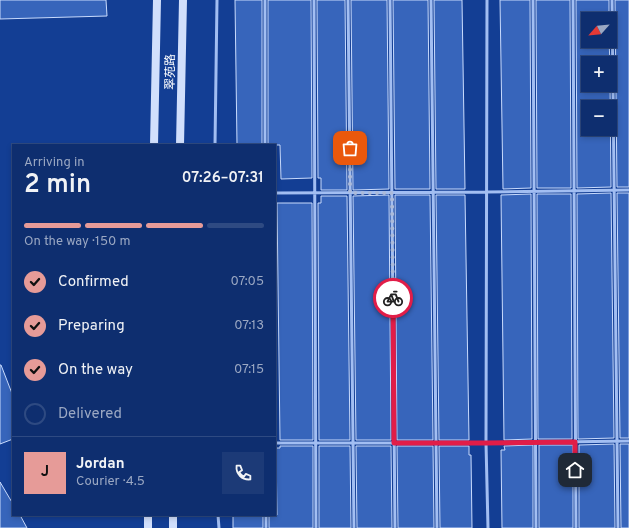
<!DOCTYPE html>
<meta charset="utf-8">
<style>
body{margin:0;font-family:Overpass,"Noto Sans SC",sans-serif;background:#1c3a77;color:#f1f3f6;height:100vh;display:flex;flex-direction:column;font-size:15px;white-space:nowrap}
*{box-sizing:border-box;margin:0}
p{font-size:13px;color:#9ba8c3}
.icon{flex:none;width:22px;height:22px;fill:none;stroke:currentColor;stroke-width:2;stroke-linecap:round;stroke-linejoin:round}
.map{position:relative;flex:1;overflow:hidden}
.side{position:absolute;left:12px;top:144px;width:264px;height:372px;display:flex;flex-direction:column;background:#0e2e6f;border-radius:0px;box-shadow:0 2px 6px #0003,0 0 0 1px #2e4a82}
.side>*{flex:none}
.needle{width:26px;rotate:243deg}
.fabs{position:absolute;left:581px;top:12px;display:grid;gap:8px}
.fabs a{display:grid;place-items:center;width:36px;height:36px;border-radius:0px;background:#0e2e6f;box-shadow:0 2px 6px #0003,0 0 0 1px #2e4a82;font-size:20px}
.pin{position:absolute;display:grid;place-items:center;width:34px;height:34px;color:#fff;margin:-17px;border-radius:8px;box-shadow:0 2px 6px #0006}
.courier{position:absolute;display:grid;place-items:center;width:40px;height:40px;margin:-20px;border:3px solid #e11d48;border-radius:50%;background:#fff;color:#222;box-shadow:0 1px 5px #0007}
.headline em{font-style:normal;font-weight:600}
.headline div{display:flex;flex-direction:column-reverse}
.headline{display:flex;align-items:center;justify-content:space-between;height:68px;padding:0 12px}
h1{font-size:26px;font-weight:600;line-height:30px}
.bar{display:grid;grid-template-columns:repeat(4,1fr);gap:6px 4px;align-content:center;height:48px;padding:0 12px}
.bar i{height:5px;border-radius:3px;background:#2e4a82}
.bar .active{background:#e69b98}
.bar p{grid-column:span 4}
.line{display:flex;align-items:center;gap:10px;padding:0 12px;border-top:1px solid #2e4a82}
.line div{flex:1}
.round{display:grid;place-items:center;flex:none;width:42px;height:42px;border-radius:0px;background:#1c3a77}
ol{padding:0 12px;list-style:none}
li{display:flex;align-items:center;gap:12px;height:44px}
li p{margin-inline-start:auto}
li .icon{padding:4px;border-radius:50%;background:#e69b98;color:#111;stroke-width:4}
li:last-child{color:#9ba8c3}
li i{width:22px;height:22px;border:2px solid #2e4a82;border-radius:50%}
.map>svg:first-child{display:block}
.building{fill:#3765bb;stroke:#c9dbfd;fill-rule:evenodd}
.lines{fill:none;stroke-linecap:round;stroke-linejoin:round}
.lane{stroke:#a2bef2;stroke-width:3}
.secondary{stroke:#d1dffc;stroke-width:8}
.done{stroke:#acbbda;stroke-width:4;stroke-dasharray:0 7.2}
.route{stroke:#e11d48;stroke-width:5}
.labels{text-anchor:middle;stroke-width:3;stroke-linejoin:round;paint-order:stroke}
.street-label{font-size:12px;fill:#fff;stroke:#133e94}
</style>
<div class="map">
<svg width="629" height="528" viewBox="0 0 629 528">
<rect width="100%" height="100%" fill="#133e94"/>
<path class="building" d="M0,0h106l1,16 -107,3z
M235,0h27v145h-25z
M268,0h43l1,178 -31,1 -1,-34h-12z
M317,0h28l2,190h-26v-12h-3z
M351,0h36l2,189 -36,1z
M393,0h35l2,189h-35z
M434,0h28l3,189h-29z
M500,0h30l1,188 -28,1z
M536,0h34l1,188h-34z
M576,0h33v19h-21v22h21l1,22h-22v22h22l1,102 -34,1zM588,107h22v22h-22z
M615,0h14v187h-12z
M611,193l3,245 -36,1 -1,-245z
M617,193h12v245h-9z
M531,194l1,245 -28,1 -3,-245z
M537,194h34l1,245h-34z
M389,195l2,245h-35l-3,-244z
M395,195h35l3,245h-36z
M436,195h29l4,245h-30z
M321,196h26l3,244h-31l-1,-237h3z
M277,203h35l1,237h-33z
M0,365h1l12,31v43l-13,5z
M614,444l1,84h-36v-83z
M620,444h9v84h-8z
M533,445v83h-31l-1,-78h4l-1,-4z
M539,445h34v83h-34z
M280,446h33v82h-44v-13h8l-1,-67h4z
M319,446h31l1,82h-32z
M356,446h35l1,82h-35z
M397,446h36l1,82h-36z
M439,446h30v9h2l1,73h-32z
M0,482l13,22v11h7l7,13h-27z
M233,515h30v13h-30z"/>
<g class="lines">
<path class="lane" d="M265,0v145
M314,0l2,528
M348,0l6,528
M390,0l5,528
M431,0l6,528
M487,0l-1,443 2,85
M533,0l3,528
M573,0l3,528
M612,0l6,528
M215,145l2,-145
M275,193l212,-1 142,-2
M275,443h211l143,-2
M218,515l1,13
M266,515v13"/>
<path class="secondary" d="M154,145l3,-145
M180,145l3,-145
M148,528v-13
M173,528v-13"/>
</g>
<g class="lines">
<path class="done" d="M350,148v45h42l1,105"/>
<path class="route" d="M393,298l1,145h92l89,-1v28"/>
</g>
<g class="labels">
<g class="street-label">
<text transform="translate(170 72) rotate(-89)" y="4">翠苑路</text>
</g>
</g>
</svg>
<div class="fabs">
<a><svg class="needle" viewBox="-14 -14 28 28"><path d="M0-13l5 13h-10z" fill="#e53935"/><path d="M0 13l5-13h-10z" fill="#9ba8c3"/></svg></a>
<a>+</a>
<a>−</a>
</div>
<div class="pin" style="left:350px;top:148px;background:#ea580c"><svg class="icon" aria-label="bag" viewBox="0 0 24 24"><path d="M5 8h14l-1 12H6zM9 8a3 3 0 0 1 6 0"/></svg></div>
<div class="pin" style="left:575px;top:470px;background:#1f2937"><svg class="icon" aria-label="home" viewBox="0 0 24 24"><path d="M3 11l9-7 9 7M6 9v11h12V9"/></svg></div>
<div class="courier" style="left:393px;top:298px"><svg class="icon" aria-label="bike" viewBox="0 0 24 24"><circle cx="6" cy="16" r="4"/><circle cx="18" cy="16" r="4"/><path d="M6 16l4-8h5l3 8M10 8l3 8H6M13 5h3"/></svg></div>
<section class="side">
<div class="headline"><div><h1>2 min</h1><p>Arriving in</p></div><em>07:26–07:31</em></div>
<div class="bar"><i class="active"></i><i class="active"></i><i class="active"></i><i></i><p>On the way · 150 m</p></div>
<ol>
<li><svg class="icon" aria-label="check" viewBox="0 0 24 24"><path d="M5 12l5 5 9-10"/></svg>Confirmed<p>07:05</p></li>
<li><svg class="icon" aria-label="check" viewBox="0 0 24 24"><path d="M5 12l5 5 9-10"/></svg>Preparing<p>07:13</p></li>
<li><svg class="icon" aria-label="check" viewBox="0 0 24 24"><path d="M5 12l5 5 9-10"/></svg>On the way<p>07:15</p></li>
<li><i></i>Delivered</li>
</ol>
<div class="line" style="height:72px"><b class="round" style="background:#e69b98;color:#111">J</b><div><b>Jordan</b><p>Courier · 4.5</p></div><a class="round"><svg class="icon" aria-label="phone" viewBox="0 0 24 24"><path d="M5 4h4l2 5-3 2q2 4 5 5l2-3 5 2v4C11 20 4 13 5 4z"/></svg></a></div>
</section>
</div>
